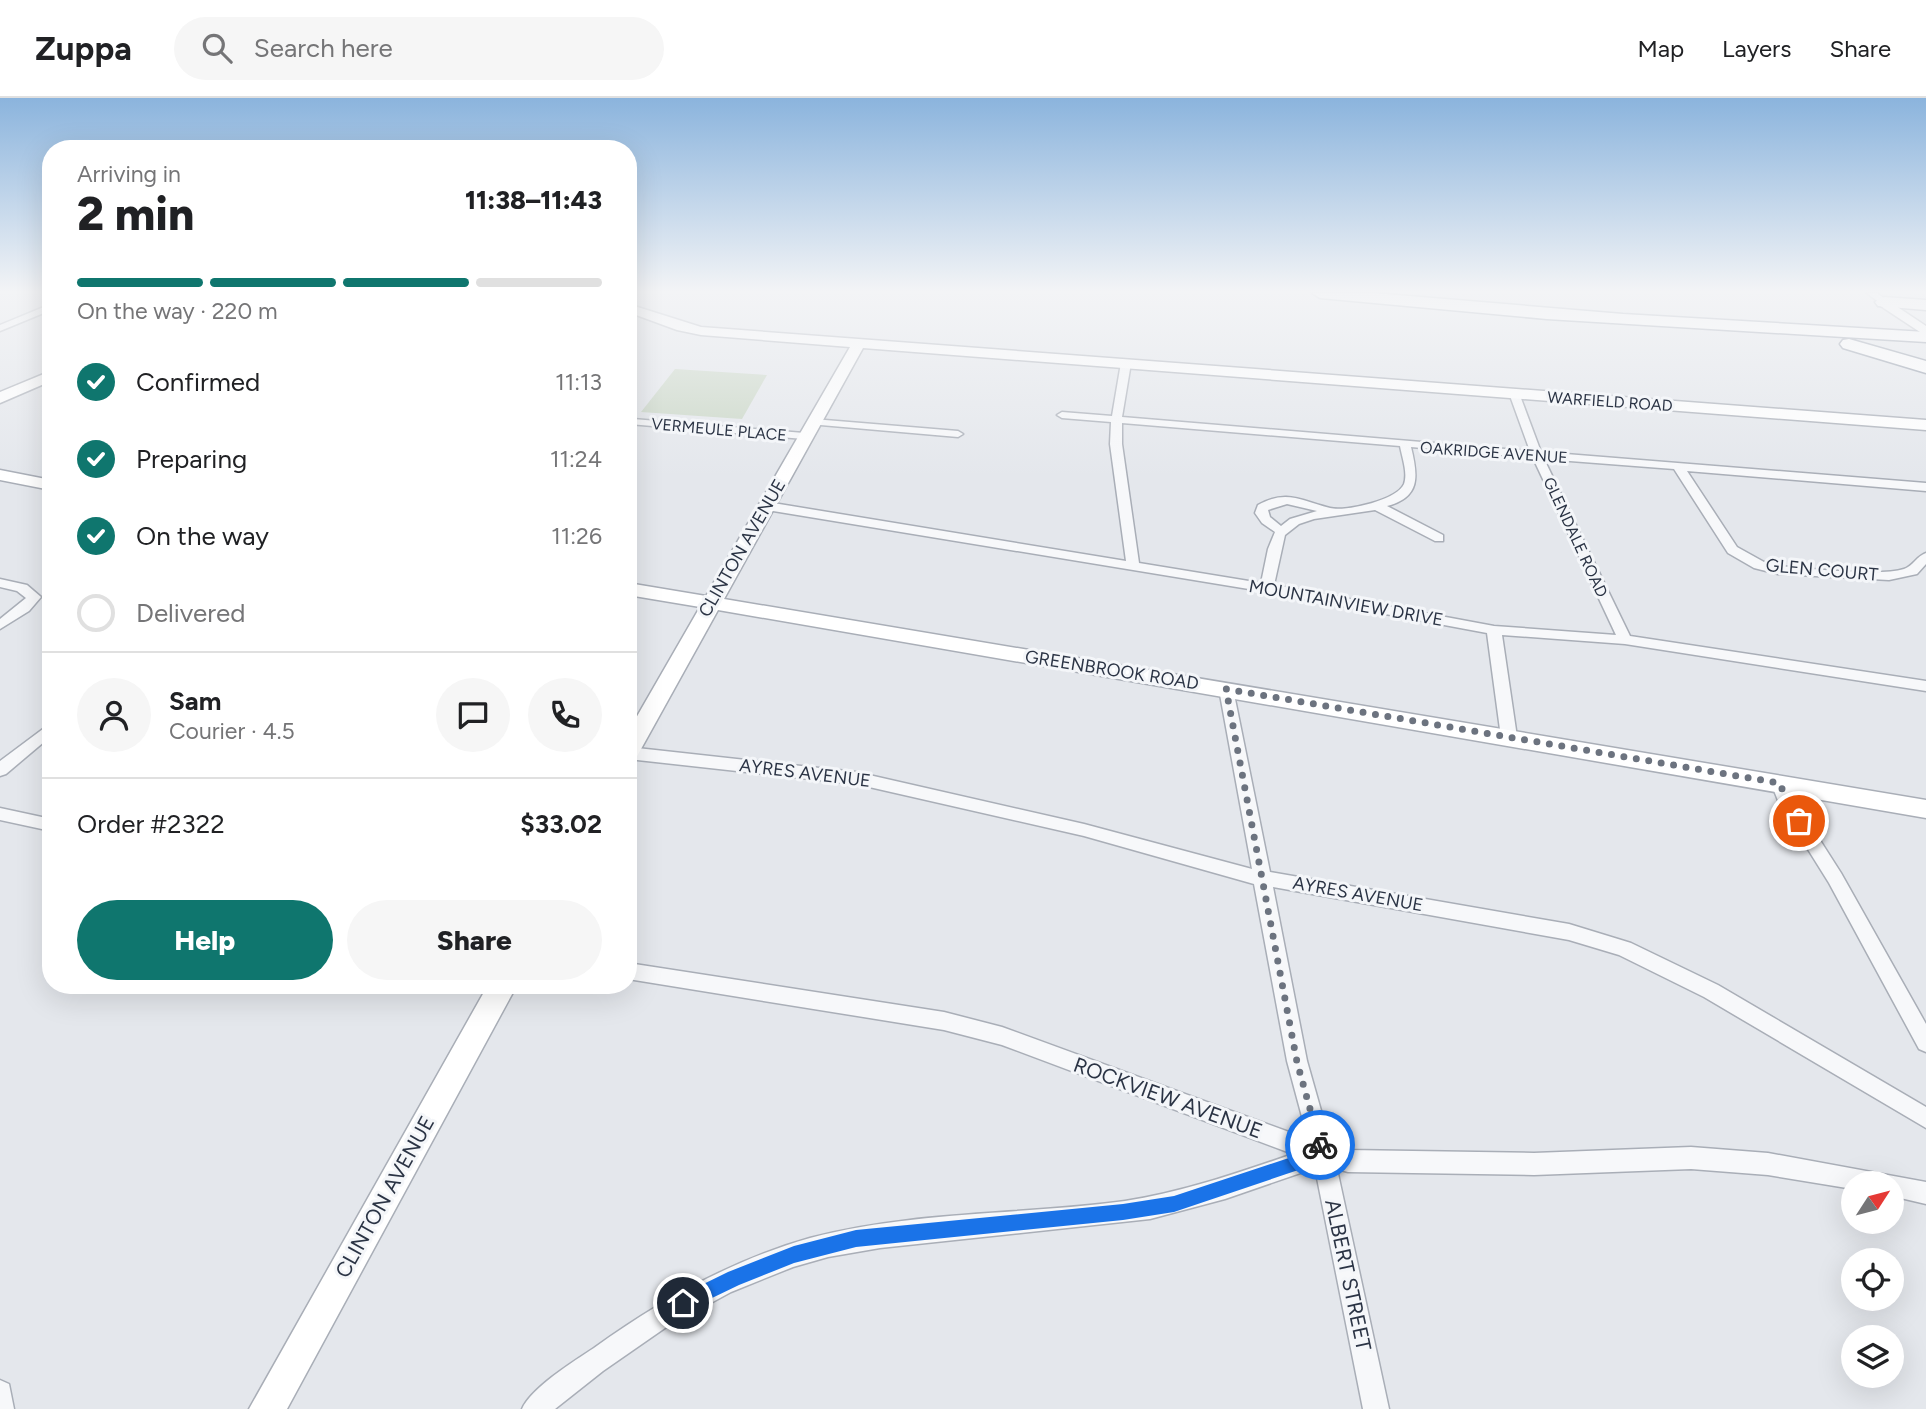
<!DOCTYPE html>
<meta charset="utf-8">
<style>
body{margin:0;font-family:Figtree,sans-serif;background:#f6f6f6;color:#202124;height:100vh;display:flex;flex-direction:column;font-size:26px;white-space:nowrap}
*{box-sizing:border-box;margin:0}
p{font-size:23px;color:#757577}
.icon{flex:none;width:38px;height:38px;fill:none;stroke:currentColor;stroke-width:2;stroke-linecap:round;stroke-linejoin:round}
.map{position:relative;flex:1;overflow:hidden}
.sheet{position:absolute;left:42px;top:42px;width:595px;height:854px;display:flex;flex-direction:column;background:#fff;border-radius:28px;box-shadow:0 7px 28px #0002}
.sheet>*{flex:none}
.needle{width:46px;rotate:54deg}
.tools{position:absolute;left:1841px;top:1073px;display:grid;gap:14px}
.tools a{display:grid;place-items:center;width:63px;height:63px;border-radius:50%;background:#fff;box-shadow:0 7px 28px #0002;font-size:35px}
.pin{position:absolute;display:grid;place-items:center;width:60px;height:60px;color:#fff;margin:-30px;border:4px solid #fff;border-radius:50%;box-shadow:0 2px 7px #0007}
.courier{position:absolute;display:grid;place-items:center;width:70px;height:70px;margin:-35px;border:5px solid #1a73e8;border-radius:50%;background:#fff;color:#222;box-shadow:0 2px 9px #0007}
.head em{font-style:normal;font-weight:800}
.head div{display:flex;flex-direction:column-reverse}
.head{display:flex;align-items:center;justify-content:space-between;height:119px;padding:0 35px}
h1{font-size:46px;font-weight:800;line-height:52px}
.bar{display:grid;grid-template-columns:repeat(4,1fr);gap:10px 7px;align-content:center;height:84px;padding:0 35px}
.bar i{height:9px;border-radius:5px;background:#e0e0e0}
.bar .current{background:#0f766e}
.bar p{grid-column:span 4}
.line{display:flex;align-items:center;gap:18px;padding:0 35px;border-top:2px solid #e0e0e0}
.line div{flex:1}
.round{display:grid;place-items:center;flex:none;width:74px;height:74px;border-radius:37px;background:#f6f6f6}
ol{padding:0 35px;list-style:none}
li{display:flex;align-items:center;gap:21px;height:77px}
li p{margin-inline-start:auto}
li .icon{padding:7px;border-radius:50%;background:#0f766e;color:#fff;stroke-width:4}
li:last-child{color:#757577}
li i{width:38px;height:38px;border:4px solid #e0e0e0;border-radius:50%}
.primary-button{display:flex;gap:14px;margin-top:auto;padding:14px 35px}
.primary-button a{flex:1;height:80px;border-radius:42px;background:#0f766e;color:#fff;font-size:28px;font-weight:800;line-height:80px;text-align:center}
.primary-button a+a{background:#f6f6f6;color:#202124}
header{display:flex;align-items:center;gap:42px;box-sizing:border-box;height:98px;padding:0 35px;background:#fff;border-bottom:2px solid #e0e0e0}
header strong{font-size:33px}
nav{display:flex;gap:38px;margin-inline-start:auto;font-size:24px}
.search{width:490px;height:63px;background:#f6f6f6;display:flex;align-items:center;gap:18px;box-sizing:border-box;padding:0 24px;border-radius:38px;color:#757577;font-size:26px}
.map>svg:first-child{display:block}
.green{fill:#c9d6c5}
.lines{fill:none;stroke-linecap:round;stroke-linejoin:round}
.street-casing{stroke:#a9aeb7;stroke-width:3}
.secondary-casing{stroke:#a9aeb7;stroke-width:3}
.highway-casing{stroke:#8b94a3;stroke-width:3}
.street{fill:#f7f8fa;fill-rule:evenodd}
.secondary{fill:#fff;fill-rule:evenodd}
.highway{fill:#fff;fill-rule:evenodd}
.route{fill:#1a73e8}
.done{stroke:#6c737f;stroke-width:7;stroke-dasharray:0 12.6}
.labels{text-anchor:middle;stroke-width:6;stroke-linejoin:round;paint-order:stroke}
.far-street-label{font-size:16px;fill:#2b3445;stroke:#f4f6f9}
.street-label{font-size:18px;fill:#2b3445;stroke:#f4f6f9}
.near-street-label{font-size:21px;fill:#2b3445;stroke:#f4f6f9}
</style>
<header>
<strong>Zuppa</strong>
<div class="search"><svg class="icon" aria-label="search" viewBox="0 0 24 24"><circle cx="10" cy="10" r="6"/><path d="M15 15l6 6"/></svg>Search here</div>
<nav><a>Map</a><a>Layers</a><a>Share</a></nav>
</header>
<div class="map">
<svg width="1926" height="1311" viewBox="0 0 1926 1311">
<rect width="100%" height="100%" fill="#e4e7ec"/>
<path class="green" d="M675,271l92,6 -25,44 -101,-7z"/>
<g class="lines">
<g class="street-casing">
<path id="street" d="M1867,195h10l12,9 -8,2z
M51,206v6l-51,21v-6z
M1126,262l5,3 -9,54 408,34 -21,-58 5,-3 5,3 22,59 385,31v8l-239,-20 50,76 27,15 14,4c30,2 101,11 126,3 9,-3 13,-13 22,-16v11l-9,10 -28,6 -111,-6 -24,-6 -26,-15 -54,-84 -130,-10 86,177 296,45v10l-301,-47 -123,-9 15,102 -8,5 -8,-5 -14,-104 -220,-41 -500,-82 -6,-4 6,-4 359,59 -16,-117 1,-22 -49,-4 -5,-3 5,-3 50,4 9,-53zM1122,325l278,23c2,11 8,27 4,38 -7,16 -58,28 -74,24 -29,-7 -43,-19 -72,-3l-3,8 7,10 13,9 -7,17 -7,34 -122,-20 -17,-119zM1411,349l122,11 83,177 -122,-9 -220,-41 11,-50 14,-11 15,-5 61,-9 60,31h8v-6l-56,-29c34,-9 31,-30 24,-59zM1287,406l30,7 -27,8 -9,7 -11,-9 -2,-7z
M633,321l171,14 6,3 -6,3 -175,-15 -1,-3z
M813,321l145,12 5,3 -5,3 -149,-13 -1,-2z
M0,481l27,6 14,12 -12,14 -29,18v-10l26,-21 -9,-7 -17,-4z
M1226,586l7,5 37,183 299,52 62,19 87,42 208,122v21l-222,-131 -85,-42 -50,-15 -296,-53 34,174 24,85 17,4 186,3 157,-6 77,6 158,29v22l-34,-8v-13h-39v6l-85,-14 -77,-6 -157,6 -186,-3 -11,-3 52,240h-26l-48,-241 -90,31 -75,20 -270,29 -52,9 -35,10 -62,25 -66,36 -62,43 -48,38h-33c9,-21 52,-48 72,-61 65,-47 138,-88 216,-110 101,-27 212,-23 315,-37 58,-9 113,-28 168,-47l-291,-109 -58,-15 -316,-51v-16l316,49 58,15 306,112 -21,-78 -33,-177 -170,-48 -228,-52 -228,-25v-12l228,25 228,52 168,45 -33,-180z
M51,625v13l-45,38 -6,2v-15z
M1779,679l6,2 10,22 46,72 85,151v28l-7,-3 -90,-166 -50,-80 -8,-20 2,-4z
M0,710l51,11v12l-51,-11z
M0,1282l9,4 5,25h-14z"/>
</g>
<g class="secondary-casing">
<path id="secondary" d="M1884,200l42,28v10l-47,-31v-6z
M628,206l73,23 1225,93v10l-1063,-82 -139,251 1202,201v18l-1208,-208 -82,148 -8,2v-28l72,-125 -72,-12v-12l78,13 144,-249 -149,-12 -24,-5 -49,-18z
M51,273v10l-51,22v-11z
M0,372l51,10v10l-51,-10z
M488,887h29l-230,424h-38z"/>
</g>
<g class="highway-casing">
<path id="highway" d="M1312,195h61l250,21 303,18v10l-379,-23 -227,-21z
M1884,199l42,3v10l-48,-4 -3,-4z
M1849,241l77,22v12l-83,-25 -3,-4 3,-4z"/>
</g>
<use href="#street" class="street"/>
<use href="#secondary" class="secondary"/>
<use href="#highway" class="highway"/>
</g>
<linearGradient id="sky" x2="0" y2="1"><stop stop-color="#8bb4dd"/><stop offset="0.51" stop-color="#f3f4f6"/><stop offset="1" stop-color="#f3f4f6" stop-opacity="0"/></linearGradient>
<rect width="1926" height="379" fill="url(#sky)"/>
<path class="route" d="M1320,1040l5,2c3,7 6,13 3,20l-154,52 -51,8 -267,27 -62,16 -55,22 -56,27 -6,-2 -3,-7 3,-6 51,-25 66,-26 62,-16 267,-26 51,-8 139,-46 1,-10z"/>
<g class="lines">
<path class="done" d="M1320,1047l-23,-83 -71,-373 553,94 20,38"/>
</g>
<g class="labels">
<g class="far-street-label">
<text transform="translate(1610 303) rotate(4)" y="6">WARFIELD ROAD</text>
<text transform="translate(719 331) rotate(5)" y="6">VERMEULE PLACE</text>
<text transform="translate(1494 354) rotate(4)" y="6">OAKRIDGE AVENUE</text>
<text transform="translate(1576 439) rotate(65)" y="6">GLENDALE ROAD</text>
</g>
<g class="street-label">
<text transform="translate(742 450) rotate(-60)" y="6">CLINTON AVENUE</text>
<text transform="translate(1822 472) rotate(5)" y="6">GLEN COURT</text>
<text transform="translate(1346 505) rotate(10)" y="6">MOUNTAINVIEW DRIVE</text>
<text transform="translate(1112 572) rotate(9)" y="6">GREENBROOK ROAD</text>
<text transform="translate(805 675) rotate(7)" y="6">AYRES AVENUE</text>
<text transform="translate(1358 796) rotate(10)" y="6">AYRES AVENUE</text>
</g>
<g class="near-street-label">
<text transform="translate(1168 1000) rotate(20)" y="7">ROCKVIEW AVENUE</text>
<text transform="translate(385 1099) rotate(-61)" y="7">CLINTON AVENUE</text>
<text transform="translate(1348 1177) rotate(78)" y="7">ALBERT STREET</text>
</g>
</g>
</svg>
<div class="tools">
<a><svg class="needle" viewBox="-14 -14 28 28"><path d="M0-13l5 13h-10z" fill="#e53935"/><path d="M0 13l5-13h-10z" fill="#757577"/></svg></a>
<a><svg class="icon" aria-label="locate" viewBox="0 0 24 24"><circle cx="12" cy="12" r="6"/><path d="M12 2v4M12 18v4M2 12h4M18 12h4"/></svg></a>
<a><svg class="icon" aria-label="layers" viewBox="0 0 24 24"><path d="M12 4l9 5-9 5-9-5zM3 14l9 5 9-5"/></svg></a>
</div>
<div class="pin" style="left:1799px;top:723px;background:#ea580c"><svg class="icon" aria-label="bag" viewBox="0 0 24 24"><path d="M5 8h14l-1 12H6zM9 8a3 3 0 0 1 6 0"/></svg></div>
<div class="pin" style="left:683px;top:1205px;background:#1f2937"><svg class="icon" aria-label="home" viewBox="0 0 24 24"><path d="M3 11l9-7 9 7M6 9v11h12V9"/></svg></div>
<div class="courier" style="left:1320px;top:1047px"><svg class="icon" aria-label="bike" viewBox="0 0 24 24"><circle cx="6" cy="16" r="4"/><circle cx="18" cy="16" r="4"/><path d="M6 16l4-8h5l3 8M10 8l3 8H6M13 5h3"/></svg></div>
<section class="sheet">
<div class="head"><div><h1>2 min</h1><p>Arriving in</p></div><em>11:38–11:43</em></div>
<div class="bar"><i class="current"></i><i class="current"></i><i class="current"></i><i></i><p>On the way · 220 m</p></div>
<ol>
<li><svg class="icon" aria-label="check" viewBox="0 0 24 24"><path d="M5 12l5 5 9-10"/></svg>Confirmed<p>11:13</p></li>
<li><svg class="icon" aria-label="check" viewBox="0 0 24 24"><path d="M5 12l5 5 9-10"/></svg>Preparing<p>11:24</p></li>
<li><svg class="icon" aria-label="check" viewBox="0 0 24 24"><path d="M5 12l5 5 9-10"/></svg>On the way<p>11:26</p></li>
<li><i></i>Delivered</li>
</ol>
<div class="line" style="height:126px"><a class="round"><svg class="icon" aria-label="person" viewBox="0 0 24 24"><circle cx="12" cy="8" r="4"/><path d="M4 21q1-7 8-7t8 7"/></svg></a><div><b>Sam</b><p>Courier · 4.5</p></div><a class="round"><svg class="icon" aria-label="chat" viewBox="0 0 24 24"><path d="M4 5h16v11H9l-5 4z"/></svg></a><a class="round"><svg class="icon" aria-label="phone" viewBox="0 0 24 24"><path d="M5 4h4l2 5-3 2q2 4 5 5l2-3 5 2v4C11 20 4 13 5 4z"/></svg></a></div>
<div class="line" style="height:91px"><div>Order #2322</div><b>$33.02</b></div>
<div class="primary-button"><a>Help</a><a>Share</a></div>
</section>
</div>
